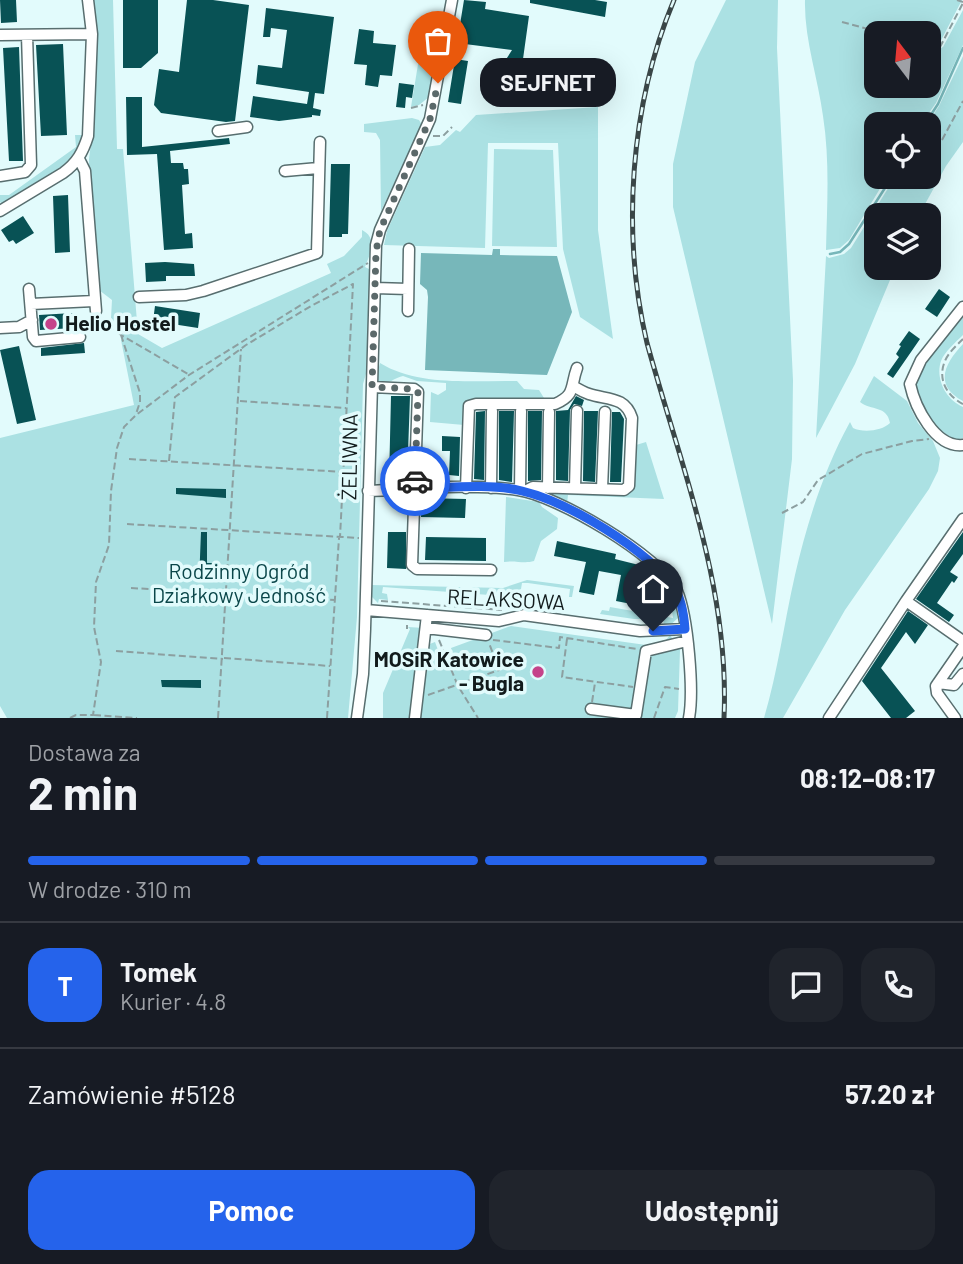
<!DOCTYPE html>
<html lang="pl">
<meta charset="utf-8">
<style>
body{margin:0;font-family:Barlow,sans-serif;background:#20242c;color:#f1f3f6;height:100vh;display:flex;flex-direction:column;font-size:26px;white-space:nowrap}
*{box-sizing:border-box;margin:0}
p{font-size:23px;color:#9ea1a6}
.icon{flex:none;width:38px;height:38px;fill:none;stroke:currentColor;stroke-width:2;stroke-linecap:round;stroke-linejoin:round}
.map{position:relative;height:718px;overflow:hidden}
.side{display:flex;flex-direction:column;background:#171b24;flex:1}
.side>*{flex:none}
.needle{width:46px;rotate:344deg}
.fabs{position:absolute;left:864px;top:21px;display:grid;gap:14px}
.fabs a{display:grid;place-items:center;width:77px;height:77px;border-radius:14px;background:#171b24;box-shadow:0 7px 28px #0002;font-size:35px}
.pin{position:absolute;display:grid;place-items:center;width:60px;height:60px;color:#fff;margin:-72px -30px;border-radius:50% 50% 50% 0;rotate:-45deg;box-shadow:0 0 7px #0007}
.pin .icon{rotate:45deg}
.courier{position:absolute;display:grid;place-items:center;width:70px;height:70px;margin:-35px;border:5px solid #2563eb;border-radius:50%;background:#fff;color:#222;box-shadow:0 2px 9px #0007}
.bubble{position:absolute;height:49px;border-radius:21px;background:#171b24;box-shadow:0 7px 28px #0002;font-size:23px;font-weight:700;line-height:49px;text-align:center}
.summary em{font-style:normal;font-weight:700}
.summary div{display:flex;flex-direction:column-reverse}
.summary{display:flex;align-items:center;justify-content:space-between;height:119px;padding:0 28px}
h1{font-size:46px;font-weight:700;line-height:52px}
.bar{display:grid;grid-template-columns:repeat(4,1fr);gap:10px 7px;align-content:center;height:84px;padding:0 28px}
.bar i{height:9px;border-radius:5px;background:#363941}
.bar .active{background:#2563eb}
.bar p{grid-column:span 4}
.line{display:flex;align-items:center;gap:18px;padding:0 28px;border-top:2px solid #363941}
.line div{flex:1}
.round{display:grid;place-items:center;flex:none;width:74px;height:74px;border-radius:21px;background:#20242c}
.cta{display:flex;gap:14px;margin-top:auto;padding:14px 28px}
.cta a{flex:1;height:80px;border-radius:21px;background:#2563eb;color:#fff;font-size:28px;font-weight:700;line-height:80px;text-align:center}
.cta a+a{background:#20242c;color:#f1f3f6}
.map>svg:first-child{display:block}
.green{fill:#abe1e3;fill-rule:evenodd}
.water{fill:#77b7ba}
.lines{fill:none;stroke-linecap:round;stroke-linejoin:round}
.stream{stroke:#77b7ba;stroke-width:2.5}
.building{fill:#085255}
.minor-casing{stroke:#586e6f;stroke-width:13}
.path{stroke:#8c9fa0;stroke-width:2;stroke-dasharray:7 3.5;stroke-linecap:butt}
.minor{stroke:#fff;stroke-width:10}
.rail-casing{stroke:#3a4647;stroke-width:5}
.rail{stroke:#e2fbfc;stroke-width:2.5;stroke-dasharray:8;stroke-linecap:butt}
.done{stroke:#5b696a;stroke-width:7;stroke-dasharray:0 12.6}
.route{stroke:#2563eb;stroke-width:9}
.poi-dot{fill:#c5438a;stroke:#e2fbfc;stroke-width:2.5}
.labels{text-anchor:middle;stroke-width:7;stroke-linejoin:round;paint-order:stroke}
.poi-label{font-size:21px;font-weight:bold;fill:#121b1c;stroke:#e2fbfc;text-anchor:start}
.street-label{font-size:21px;fill:#121b1c;stroke:#e2fbfc}
.park-label{font-size:21px;fill:#0a4649;stroke:#e2fbfc}
</style>
<div class="map">
<svg width="963" height="718" viewBox="0 0 963 718">
<rect width="100%" height="100%" fill="#e2fbfc"/>
<path class="green" d="M93,0h20l4,149h6l15,185 24,14 169,-75 -4,-9 17,-8 18,-19v-7c16,8 8,24 3,37l6,3 -3,97 -5,17 -6,233 -9,101h-341l-7,-12v-268l134,-33 -13,-65 2,-2 -1,-5 -11,-15 1,-18 -13,-10 -10,-94v-37l6,-47 1,-76z
M726,0h52l-1,48 16,332 -1,79 -20,165 -99,-417v-43l22,-102z
M805,0h157l-26,50 7,-3 20,-37v35l-27,58 -15,21h-44v53h10l-38,63 -9,8 -14,2c1,-44 4,-89 -3,-134 -5,-38 -19,-77 -18,-116zM877,33h52v53h-52z
M423,34l15,4 -9,59 -10,8 -8,2z
M963,56v86l-17,24 -27,49h-42v53h18l-40,96 -39,74 10,-182 3,2 15,-4 7,-6 44,-71h34v-53h-2l12,-18z
M598,107v123l15,109 -33,-22 -17,-68 -5,-106h-70l-3,105 -101,-3 3,-14 38,-84 15,-2 16,-15 4,2 16,-17z
M412,118l7,2 3,5 -41,86 -1,-71 -4,-7 -12,-1v-8z
M75,135h11l-16,28 -68,41 -2,-2v-7h9l67,-48z
M494,149l59,1 4,97 -65,-1z
M963,317v18c-7,7 -18,16 -22,26 -6,18 5,39 22,46v31l-7,2c-12,-6 -20,-13 -28,-25 -6,-8 -13,-20 -12,-30 1,-18 35,-53 47,-68z
M963,344v57c-30,-16 -18,-38 0,-57z
M380,363c39,24 92,17 137,18l7,8 15,1 5,8 -2,4 -67,1 -11,22 -34,-3 1,-30 7,3 8,-5v-7l-29,-2 -14,-5c-11,2 -15,12 -27,3z
M874,376l33,25 11,22 15,18 7,17 -2,13 -9,18 -84,121 -62,108h-19c14,-47 20,-95 31,-143 12,-52 29,-106 55,-153l3,6c10,5 29,3 37,-5 -3,-18 -19,-12 -30,-21z
M646,442l18,57 -96,-4 -1,9 -35,-15 96,3 8,-47z
M506,497l33,5 3,5 16,11 -1,11 -16,12 -7,20c-10,3 -19,-1 -30,1z
M527,580l47,6 -2,11h-3l1,-8 -42,-6h-6l-1,6 -5,2v2l-13,3 -120,-9 -1,6 5,1 1,6 -9,-1 -1,4 -7,-7v-11l132,3z
M665,594h4l4,5 5,19 -10,9 -4,-2 -1,-6h-29l-34,-5 2,-4 7,1 1,-4 63,11 -2,-14z
M511,626l135,19 19,-4 5,-6 10,15 -2,61 -3,7h-292v-25l27,-64 -2,-2 16,1 3,17 8,-3 6,16 11,-5 -1,-5z"/>
<path class="water" d="M493,249h7v6l57,1 15,56 -25,63 -122,-5 3,-73 -1,-7 -7,-6 1,-31 71,2z"/>
<g class="lines">
<path class="stream" d="M925,124l13,-20 25,-56
M830,254l10,-2 9,-8 43,-67"/>
</g>
<path class="building" d="M0,0h16l1,22 -16,1z
M123,0h35v53l-17,15h-18z
M187,0h26l36,5 -14,116 -9,1 -65,-9 -7,-8 5,-36 20,3z
M464,0l22,2 -1,7 44,7 -6,43 7,1 -2,19 -32,-4 16,-25 -55,-7z
M530,0h65l12,2 -2,15 -75,-14z
M266,8l68,9 -10,77 -9,-1 -2,15 8,2 -1,6 -8,-1v2l-33,4 -29,-4 3,-21 54,8 2,-12 -53,-8 2,-19 24,3 5,-38 -16,-2 -1,9h-7z
M359,29l15,2 -1,12 23,2 -4,31 -12,-1 -2,12 -13,-2 2,-20 -13,-1z
M63,44l4,91 -26,1 -5,-91z
M19,47l4,114h-14l-6,-113z
M455,59l13,2 -7,43 -13,-2z
M494,79l15,9 -8,13 -14,-9z
M399,83l15,2 -2,13 -6,-1 -1,11 -9,-1z
M126,97h16v50l87,-9 1,6 -60,7 1,12h12l1,6h4l1,15 -7,1 3,49 7,-1 1,15 -29,2 -7,-96 -30,1z
M331,164h19l-2,70h-6v3h-13z
M68,195l2,57 -15,1 -2,-57z
M23,216l11,17 -18,11 -3,-4 -4,2 -8,-12z
M165,262l29,2 1,12h-29v5l-20,1 -1,-19z
M939,289l11,8 -13,20 -12,-8z
M155,306l45,7 -2,15 -45,-7z
M73,313v3h6l1,9 -6,1v2l-34,2 -1,-15z
M909,331l11,8 -27,39 -6,-4 12,-17 -3,-3 5,-8 -2,-1z
M84,343l1,10 -44,3v-8z
M19,346l17,74 -19,4 -17,-74z
M391,396h19l-3,85h-18z
M576,396l8,4 -2,6 -8,-2 -4,6 -2,71 -12,-1v-69l12,-1z
M485,411l-1,69 -10,-1 2,-67z
M499,411h15l-2,71 -13,-2z
M528,411h14l-1,69 -13,1z
M584,411h14l-3,71 -12,-1z
M612,412h8l4,7 -3,63h-11z
M442,436l18,1 -1,39 -10,-1 1,-24h-8z
M176,488l50,1v9l-50,-4z
M422,498l44,1 -1,19 -44,-1z
M201,532h6v31h5v19h-13z
M388,532h18v37l-19,-1z
M963,532v22l-13,18 8,5 -4,6 -2,-2 -15,22 17,12 -5,7 -33,-23z
M426,537l60,1v23l-61,-1z
M557,541l59,13 -1,5 28,7 -5,24 27,6 -3,14 -46,-9 5,-26 -22,-4 -5,24 -15,-3 7,-30 -32,-6z
M908,611l20,14 -13,19 -9,-12 -25,36 34,43 -9,7h-15l-29,-37z
M161,680h40v8l-39,-1z"/>
<g class="lines">
<g class="minor-casing">
<path id="minor" d="M0,35l92,-1
M218,131l29,-4
M79,159l6,12 11,140
M285,171l33,-3
M0,176l25,-4 6,-7 -4,-130
M0,211l63,-38c14,-10 20,-21 25,-37l4,-102 -4,-34
M375,288l33,1
M29,289l4,48 3,4 44,-4
M139,297l47,-2 17,-4 114,-38 3,-111
M31,304l63,-3
M963,307l-42,53 -11,24c5,23 25,64 53,61
M408,311l1,-62
M0,328l19,-1 13,-7
M372,387l42,2 4,3 -6,173 5,4 74,1
M466,488l3,-82 7,-2h79c21,-9 15,-17 22,-36
M491,488l1,-77
M548,488l1,-76
M575,488l2,-77
M602,489l3,-77
M520,490l1,-79
M368,491c49,-2 101,-8 150,-1 38,5 142,66 159,101 11,26 17,100 12,127
M525,491l8,-4 91,3 5,-4 3,-68c-7,-22 -25,-18 -43,-24 -6,-2 -11,-5 -16,-8
M906,601l57,40
M366,610l133,11 25,-6 116,16 45,-2
M426,628l60,7
M938,683l16,2 9,-11
M591,709l45,6 10,-64 41,-10
M357,718l6,-44 2,-45 11,-384 4,-15 50,-111 22,-119
M415,718l12,-103
M829,718l77,-117 57,-82
M955,718l-18,-25 -1,-7 27,-39"/>
</g>
<path class="path" d="M957,0l6,2
M842,22l41,11
M929,46l11,1 23,-44
M411,108l12,-3
M433,136h10l9,-9
M942,140l21,-39
M103,318l18,17 67,39
M121,335l19,58v9l-4,12
M963,339c-6,6 -15,14 -18,22 -8,18 2,35 18,43
M240,401l106,7
M129,459l215,13
M169,461l6,-64 71,-52 65,-39 42,-22 -13,253
M782,513l21,-11 15,-22 44,-26 50,-13 17,-2
M127,524l232,14
M131,588l204,12
M381,601l121,9
M407,629v-4
M567,639l-5,38 71,10
M439,640l19,46 20,32
M493,640l66,8 1,-11 77,12
M116,651l107,8
M224,658l106,8
M428,695l71,-25 -10,-27
M592,702l3,-19
M94,715l43,3
M70,718l6,-3h17l8,-53 -7,-35 2,-45 13,-37 2,-54 6,-43 7,-21 12,-12 53,-40 179,-112
M218,718l23,-369
M327,718l12,-180
M654,718l11,-31 14,2"/>
<use href="#minor" class="minor"/>
<g class="rail-casing">
<path id="rail" d="M674,0c-44,105 -53,233 -27,343 34,124 83,245 77,375"/>
</g>
<use href="#rail" class="rail"/>
</g>
<g class="lines">
<path class="done" d="M415,481l3,-89 -4,-3 -42,-2 4,-135 4,-22 50,-111 8,-36"/>
<path class="route" d="M415,481l-1,8c33,-1 76,-6 108,2 46,11 125,58 152,97 8,11 10,28 11,41l-32,2"/>
</g>
<g class="poi-dot">
<circle cx="51" cy="324" r="7"/>
<circle cx="538" cy="672" r="7"/>
</g>
<g class="labels">
<g class="poi-label">
<text x="65" y="331">Helio Hostel</text>
<text x="524" y="667" text-anchor="end">MOSiR Katowice<tspan x="524" dy="24">- Bugla</tspan></text>
</g>
<g class="street-label">
<text transform="translate(350 457) rotate(-89)" y="7">ŻELIWNA</text>
<text transform="translate(506 600) rotate(3)" y="7">RELAKSOWA</text>
</g>
<g class="park-label">
<text x="239" y="579">Rodzinny Ogród<tspan x="239" dy="24">Działkowy Jedność</tspan></text>
</g>
</g>
</svg>
<div class="fabs">
<a><svg class="needle" viewBox="-14 -14 28 28"><path d="M0-13l5 13h-10z" fill="#e53935"/><path d="M0 13l5-13h-10z" fill="#9ea1a6"/></svg></a>
<a><svg class="icon" aria-label="locate" viewBox="0 0 24 24"><circle cx="12" cy="12" r="6"/><path d="M12 2v4M12 18v4M2 12h4M18 12h4"/></svg></a>
<a><svg class="icon" aria-label="layers" viewBox="0 0 24 24"><path d="M12 4l9 5-9 5-9-5zM3 14l9 5 9-5"/></svg></a>
</div>
<div class="pin" style="left:438px;top:83px;background:#ea580c"><svg class="icon" aria-label="bag" viewBox="0 0 24 24"><path d="M5 8h14l-1 12H6zM9 8a3 3 0 0 1 6 0"/></svg></div>
<div class="pin" style="left:653px;top:631px;background:#1f2937"><svg class="icon" aria-label="home" viewBox="0 0 24 24"><path d="M3 11l9-7 9 7M6 9v11h12V9"/></svg></div>
<div class="courier" style="left:415px;top:481px"><svg class="icon" aria-label="car" viewBox="0 0 24 24"><path d="M5 17H2v-5l4-1 3-4h7l3 4 3 1v5h-3M9 17h6M6 11h13"/><circle cx="7" cy="17" r="2"/><circle cx="17" cy="17" r="2"/></svg></div>
<div class="bubble" style="left:480px;top:58px;width:136px">SEJFNET</div>
</div>
<section class="side">
<div class="summary"><div><h1>2 min</h1><p>Dostawa za</p></div><em>08:12–08:17</em></div>
<div class="bar"><i class="active"></i><i class="active"></i><i class="active"></i><i></i><p>W drodze · 310 m</p></div>
<div class="line" style="height:126px"><b class="round" style="background:#2563eb;color:#fff">T</b><div><b>Tomek</b><p>Kurier · 4.8</p></div><a class="round"><svg class="icon" aria-label="chat" viewBox="0 0 24 24"><path d="M4 5h16v11H9l-5 4z"/></svg></a><a class="round"><svg class="icon" aria-label="phone" viewBox="0 0 24 24"><path d="M5 4h4l2 5-3 2q2 4 5 5l2-3 5 2v4C11 20 4 13 5 4z"/></svg></a></div>
<div class="line" style="height:91px"><div>Zamówienie #5128</div><b>57.20 zł</b></div>
<div class="cta"><a>Pomoc</a><a>Udostępnij</a></div>
</section>
